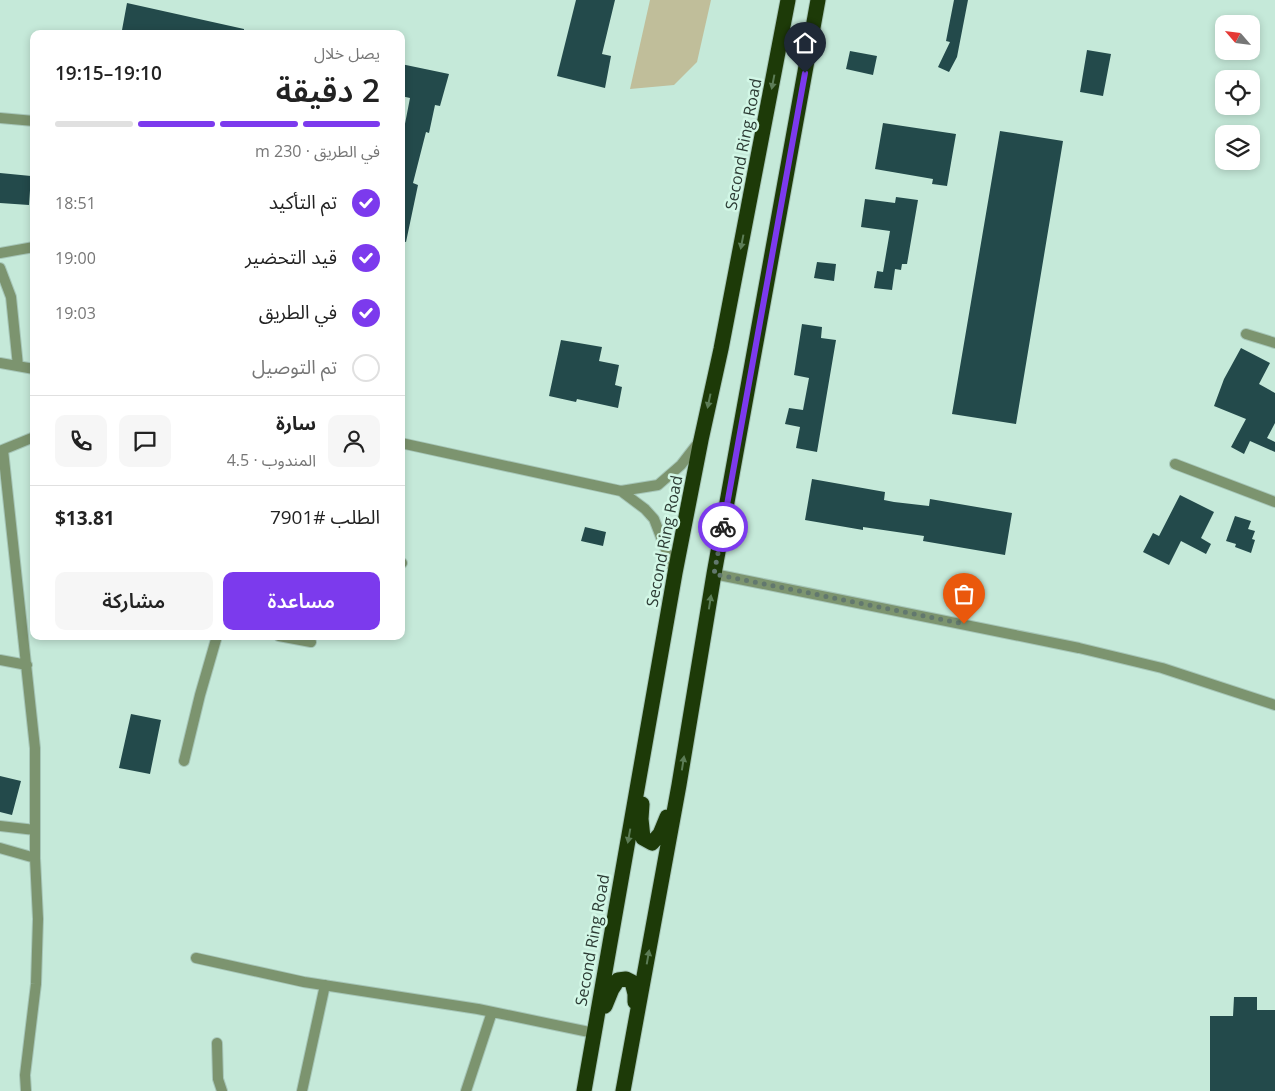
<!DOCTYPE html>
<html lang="ar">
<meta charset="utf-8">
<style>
body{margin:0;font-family:"Open Sans","Noto Sans Arabic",sans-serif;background:#f6f6f6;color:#222;direction:rtl;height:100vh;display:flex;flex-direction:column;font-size:19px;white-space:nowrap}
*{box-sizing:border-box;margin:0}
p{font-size:16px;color:#767676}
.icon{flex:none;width:28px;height:28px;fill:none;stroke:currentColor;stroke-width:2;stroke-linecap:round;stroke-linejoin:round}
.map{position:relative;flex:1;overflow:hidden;direction:ltr}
.sheet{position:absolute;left:30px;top:30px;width:375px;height:610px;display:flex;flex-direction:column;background:#fff;border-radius:10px;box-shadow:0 2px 8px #0003;direction:rtl}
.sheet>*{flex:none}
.needle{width:32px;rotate:298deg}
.fabs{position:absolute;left:1215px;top:15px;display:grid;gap:10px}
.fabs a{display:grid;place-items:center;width:45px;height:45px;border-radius:10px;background:#fff;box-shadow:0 2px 8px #0003;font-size:25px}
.pin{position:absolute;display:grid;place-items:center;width:42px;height:42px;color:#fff;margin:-51px -21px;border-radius:50% 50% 50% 0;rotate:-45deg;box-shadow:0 0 5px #0007}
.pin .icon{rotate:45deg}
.courier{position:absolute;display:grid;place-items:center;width:50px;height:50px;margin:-25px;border:4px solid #7c3aed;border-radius:50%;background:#fff;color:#222;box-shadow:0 1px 6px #0007}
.headline em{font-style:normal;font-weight:600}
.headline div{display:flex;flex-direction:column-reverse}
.headline{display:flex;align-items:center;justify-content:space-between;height:85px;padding:0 25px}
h1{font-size:32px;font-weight:600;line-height:38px}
.bar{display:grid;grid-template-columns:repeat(4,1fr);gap:8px 5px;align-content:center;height:60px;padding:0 25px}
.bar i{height:6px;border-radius:4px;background:#e0e0e0}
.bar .selected{background:#7c3aed}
.bar p{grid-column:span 4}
.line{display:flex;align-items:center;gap:12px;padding:0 25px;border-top:1px solid #e0e0e0}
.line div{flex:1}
.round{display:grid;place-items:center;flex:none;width:52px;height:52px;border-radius:10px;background:#f6f6f6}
ol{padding:0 25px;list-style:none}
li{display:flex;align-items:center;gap:15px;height:55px}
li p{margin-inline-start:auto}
li .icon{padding:5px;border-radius:50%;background:#7c3aed;color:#fff;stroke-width:4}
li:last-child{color:#767676}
li i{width:28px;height:28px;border:2px solid #e0e0e0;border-radius:50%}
.cta{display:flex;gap:10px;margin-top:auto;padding:10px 25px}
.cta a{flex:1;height:58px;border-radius:10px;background:#7c3aed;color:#fff;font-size:20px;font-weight:600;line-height:58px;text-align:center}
.cta a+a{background:#f6f6f6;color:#222}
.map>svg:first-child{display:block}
.green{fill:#c0be9a}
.building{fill:#234a4b}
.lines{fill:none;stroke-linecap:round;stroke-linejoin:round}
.street-casing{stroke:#a6c6b8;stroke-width:12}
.highway-casing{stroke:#a6c6b8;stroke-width:17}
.street{stroke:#7c946f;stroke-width:10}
.highway{stroke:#1d3a08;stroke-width:15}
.oneway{fill:#5c7c56}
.done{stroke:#62786e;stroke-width:5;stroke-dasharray:0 9}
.route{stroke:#7c3aed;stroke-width:6}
.labels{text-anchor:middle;stroke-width:5;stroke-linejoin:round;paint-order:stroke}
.street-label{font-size:16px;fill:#2c3b34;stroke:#d2f7e6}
</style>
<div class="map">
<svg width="1275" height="1091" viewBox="0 0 1275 1091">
<rect width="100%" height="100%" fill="#c5e9d9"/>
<path class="green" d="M650,0h61l-14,62 -23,23 -44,4z"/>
<path class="building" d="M576,0h39l-13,54 9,2 -6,32 -48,-12z
M954,0h14l-11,57 -8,15 -11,-5 12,-25 -4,-1z
M127,3l117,26v5h-106l-16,-4z
M1087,50l24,4 -8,42 -23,-4z
M850,51l27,5 -4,19 -27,-6z
M401,64l48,10 -9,32 -5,-1 -6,28 -3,-1 -13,51 5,2 -12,57 -5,-1v-107h2l7,-36 -9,-2z
M883,123l73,11 -9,52 -15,-2 1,-5 -58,-10z
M1000,131l63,10 -47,283 -64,-10z
M0,173l31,3 -2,29 -29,-2z
M896,197l22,3 -11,64h-5l-1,6 -6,-1 -3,21 -18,-2 3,-17 6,1 7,-41 -29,-4 4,-28 30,4z
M817,262l19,2 -2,17 -20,-3z
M802,324l20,3 -1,11 15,2 -19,112 -21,-4 4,-21 -15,-3 4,-16 14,2 6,-32 -15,-3z
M561,340l41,7 -3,14 20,4 -4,20 7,2 -4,21 -41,-9 -1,3 -27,-6z
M1241,348l29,15 -11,21 16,9v30l-8,15 8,4v10l-25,-11 -6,13 -13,-7 15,-28 -32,-13 10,-27z
M812,479l73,13 -1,8 10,2 35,4 1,-7 82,14 -7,42 -82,-14 1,-5 -61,-9v3l-58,-10z
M1180,495l34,17 -13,26 10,6 -5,10 -25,-13 -12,24 -26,-13 10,-19 6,3z
M1235,516l16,5 -3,8 7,2 -3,8 3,1 -4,13 -16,-6 1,-3 -10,-3z
M585,527l21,5 -3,14 -22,-5z
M131,714l30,6 -11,54 -31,-6z
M0,776l21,5 -9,34 -12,-3z
M1234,997h23v13h18v81h-65v-75h23z"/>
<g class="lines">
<g class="street-casing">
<path id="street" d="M0,118l34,3
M0,253l34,-6
M0,268l11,29 7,69
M1246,334l29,9
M0,363l34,6
M401,443l220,48 24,18 9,10 20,52
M3,450l32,298v110l3,61 -2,65 -11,91 1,16
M0,451l34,-14
M1175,464l100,38
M621,491l37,-6 23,-20 17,-22
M401,563h1
M714,574l365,74 83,20 113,37
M279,636l32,6
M0,660l27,5
M184,761l16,-66 17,-59
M0,826l35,4
M0,848l35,10
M196,958l108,24 174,27 116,24
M217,1043l1,36 4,12
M302,1091l23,-106
M466,1091l26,-79"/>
</g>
<g class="highway-casing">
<path id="highway" d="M642,804l-1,15 2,19 9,5 8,-9 7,-17
M605,1006l7,-17 6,-9 8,-1 6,3 3,12v8
M584,1091l91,-518 26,-133 20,-91 67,-349
M623,1091l56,-306 35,-211 104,-574"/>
</g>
<use href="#street" class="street"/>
<use href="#highway" class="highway"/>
</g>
<defs><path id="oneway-solid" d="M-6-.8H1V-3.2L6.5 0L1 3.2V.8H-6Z" transform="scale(1.25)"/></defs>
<g class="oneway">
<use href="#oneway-solid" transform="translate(773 82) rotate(101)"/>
<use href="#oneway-solid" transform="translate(742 242) rotate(101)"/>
<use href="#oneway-solid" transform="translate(709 401) rotate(102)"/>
<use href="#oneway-solid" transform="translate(710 602) rotate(-81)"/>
<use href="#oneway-solid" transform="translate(683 763) rotate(-81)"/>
<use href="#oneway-solid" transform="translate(629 836) rotate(100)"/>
<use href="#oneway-solid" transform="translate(648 957) rotate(-80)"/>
</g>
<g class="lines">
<path class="done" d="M723,527l-9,47 250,50"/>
<path class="route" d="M723,527l82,-454"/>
</g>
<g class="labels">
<g class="street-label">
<text transform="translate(743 144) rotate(-79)" y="6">Second Ring Road</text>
<text transform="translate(664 541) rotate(-79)" y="6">Second Ring Road</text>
<text transform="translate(592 940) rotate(-80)" y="6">Second Ring Road</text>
</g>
</g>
</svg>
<div class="fabs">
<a><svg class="needle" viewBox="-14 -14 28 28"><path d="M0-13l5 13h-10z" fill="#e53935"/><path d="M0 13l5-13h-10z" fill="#767676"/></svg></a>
<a><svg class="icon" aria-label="locate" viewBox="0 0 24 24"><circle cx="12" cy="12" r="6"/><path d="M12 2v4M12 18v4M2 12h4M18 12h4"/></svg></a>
<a><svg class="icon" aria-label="layers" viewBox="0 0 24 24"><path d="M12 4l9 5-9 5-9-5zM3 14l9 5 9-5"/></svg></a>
</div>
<div class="pin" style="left:964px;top:624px;background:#ea580c"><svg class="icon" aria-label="bag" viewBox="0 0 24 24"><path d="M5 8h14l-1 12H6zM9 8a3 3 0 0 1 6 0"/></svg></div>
<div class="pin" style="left:805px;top:73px;background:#1f2937"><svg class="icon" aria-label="home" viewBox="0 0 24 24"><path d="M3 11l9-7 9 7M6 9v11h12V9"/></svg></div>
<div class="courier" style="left:723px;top:527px"><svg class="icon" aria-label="bike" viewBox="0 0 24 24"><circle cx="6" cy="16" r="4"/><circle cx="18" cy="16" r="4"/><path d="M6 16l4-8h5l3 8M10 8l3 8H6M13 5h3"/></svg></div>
<section class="sheet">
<div class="headline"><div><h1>2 دقيقة</h1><p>يصل خلال</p></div><em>19:10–19:15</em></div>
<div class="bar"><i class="selected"></i><i class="selected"></i><i class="selected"></i><i></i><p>في الطريق · 230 m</p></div>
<ol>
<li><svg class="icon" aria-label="check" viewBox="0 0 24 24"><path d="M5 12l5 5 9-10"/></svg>تم التأكيد<p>18:51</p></li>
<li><svg class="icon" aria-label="check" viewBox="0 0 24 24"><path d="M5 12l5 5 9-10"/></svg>قيد التحضير<p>19:00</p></li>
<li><svg class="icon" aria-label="check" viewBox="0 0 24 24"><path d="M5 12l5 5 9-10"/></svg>في الطريق<p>19:03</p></li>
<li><i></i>تم التوصيل</li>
</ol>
<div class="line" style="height:90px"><a class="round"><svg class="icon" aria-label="person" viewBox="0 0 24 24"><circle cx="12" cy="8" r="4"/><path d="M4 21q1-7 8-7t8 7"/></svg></a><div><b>سارة</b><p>المندوب · 4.5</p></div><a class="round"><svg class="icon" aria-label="chat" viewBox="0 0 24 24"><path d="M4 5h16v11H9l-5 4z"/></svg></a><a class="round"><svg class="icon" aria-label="phone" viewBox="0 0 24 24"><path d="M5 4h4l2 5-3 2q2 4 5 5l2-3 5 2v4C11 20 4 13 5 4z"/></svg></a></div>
<div class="line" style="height:65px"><div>الطلب #7901</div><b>$13.81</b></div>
<div class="cta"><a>مساعدة</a><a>مشاركة</a></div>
</section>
</div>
